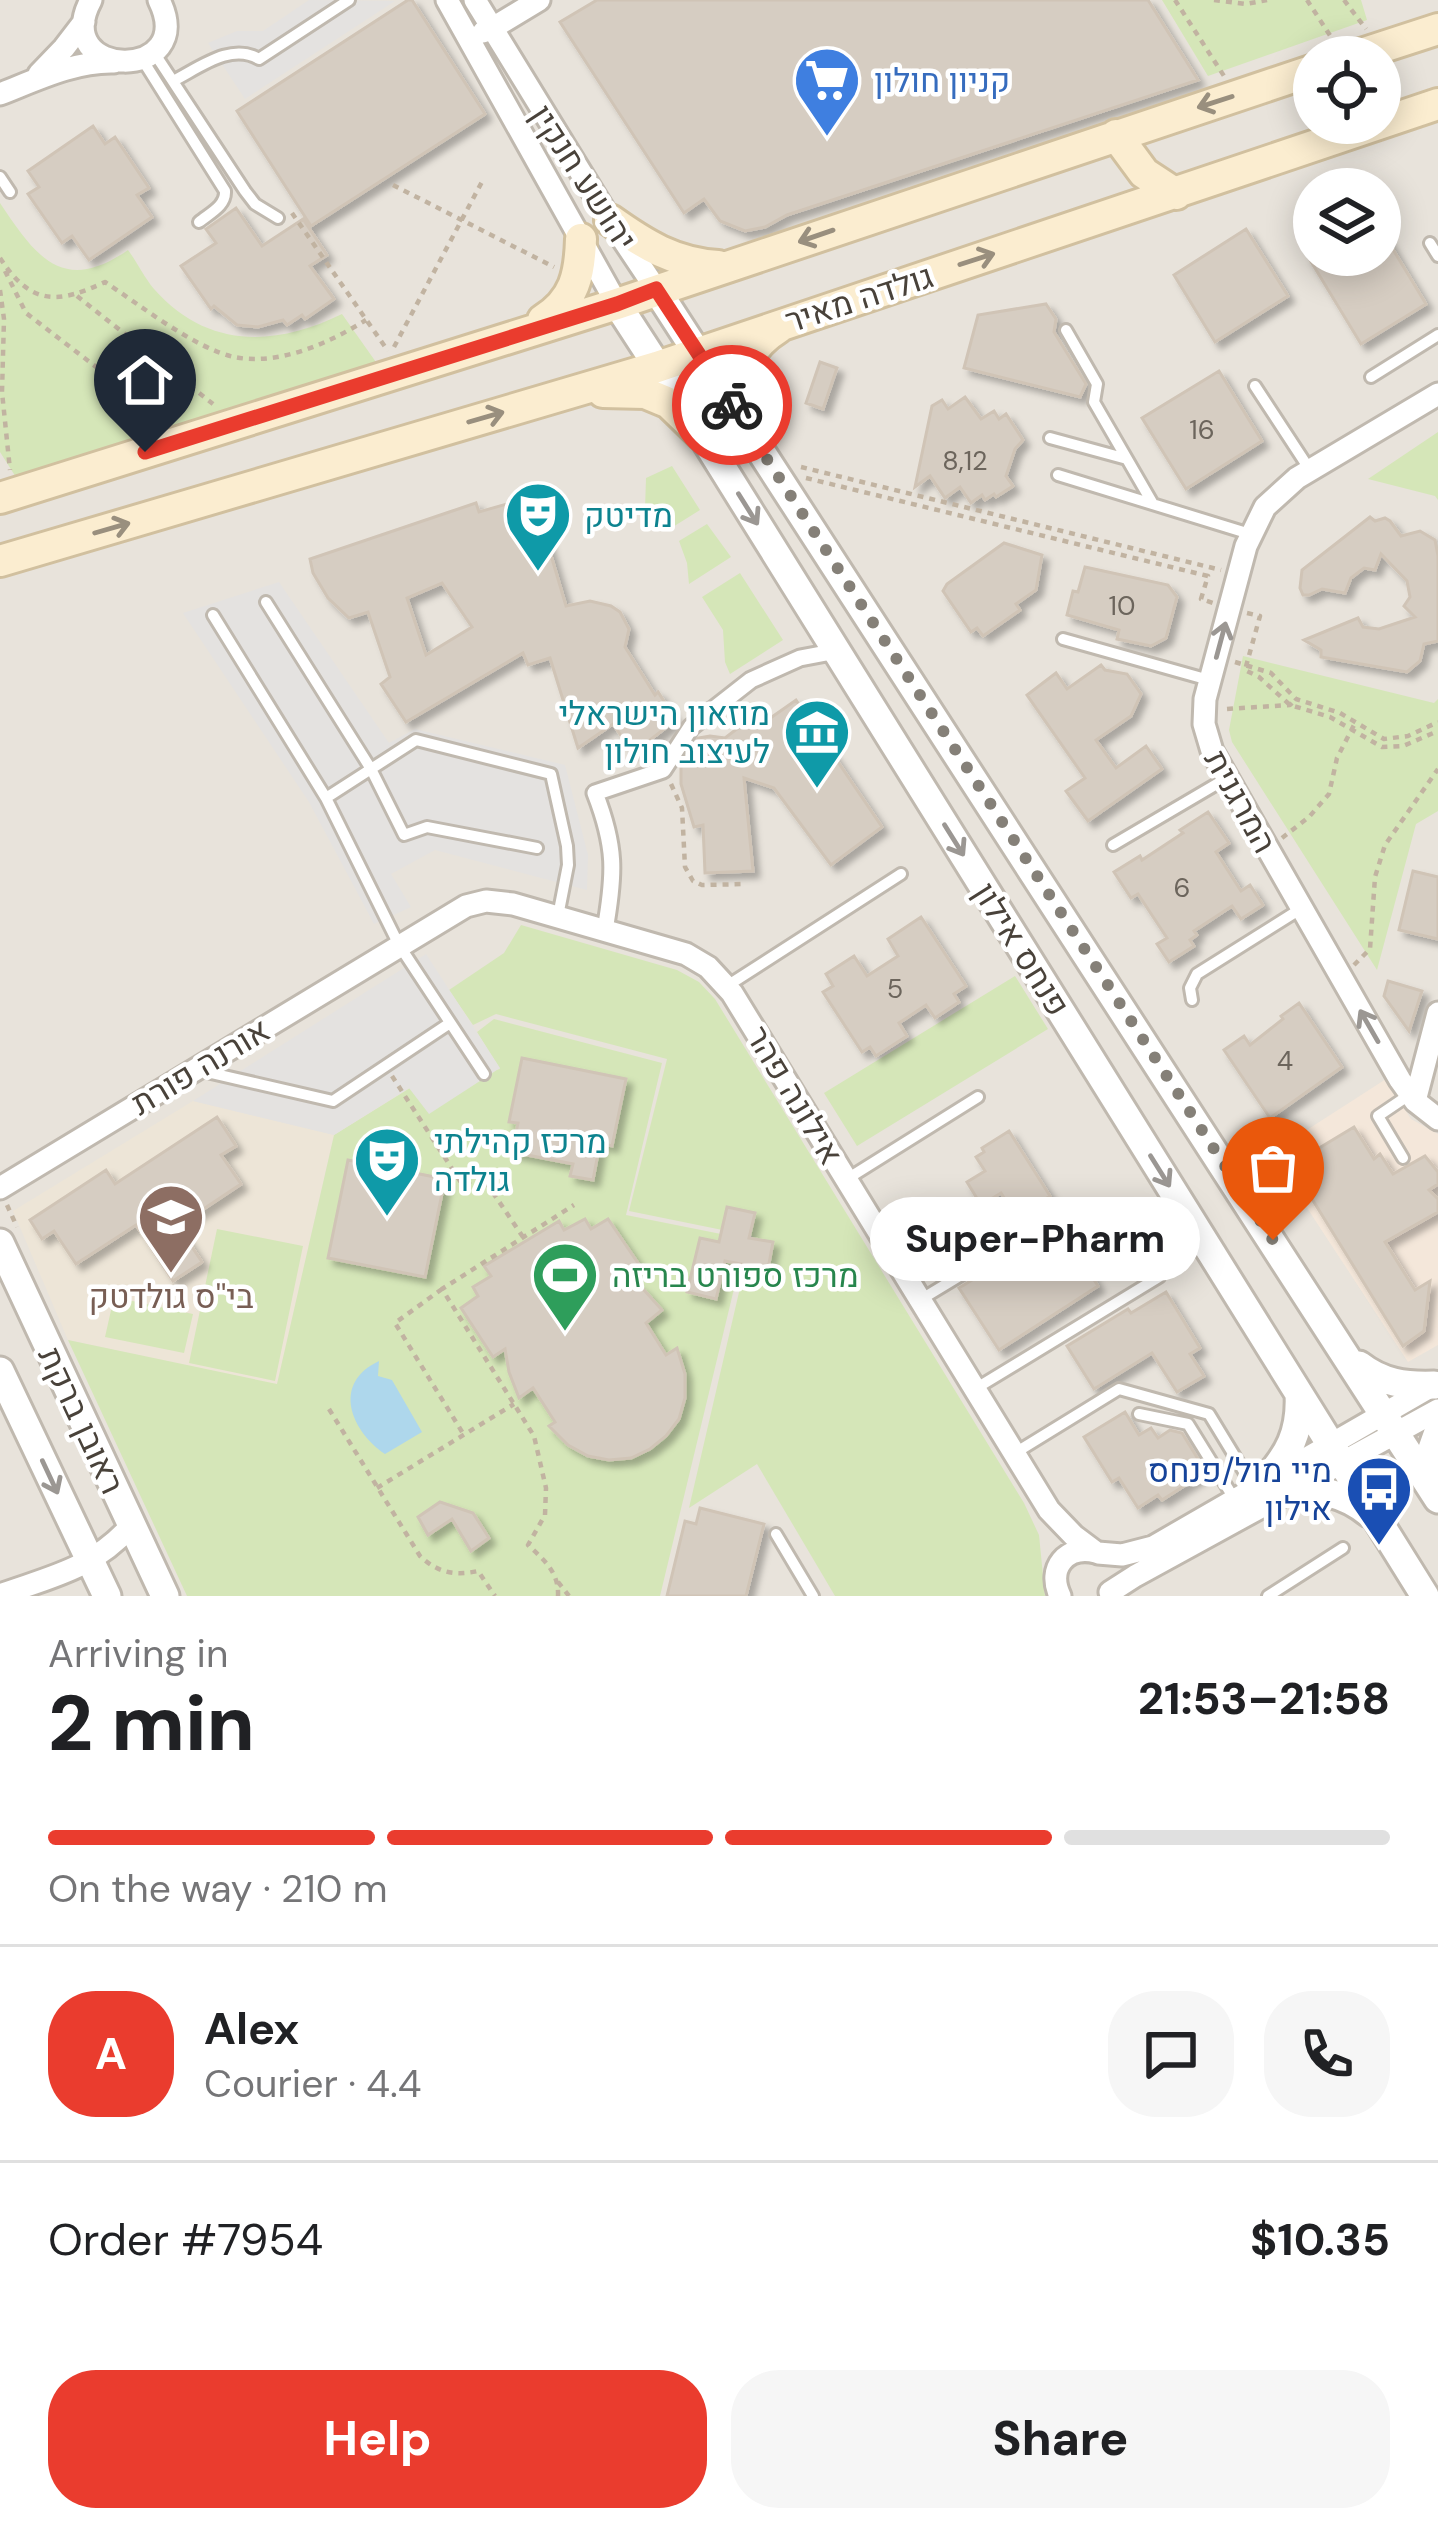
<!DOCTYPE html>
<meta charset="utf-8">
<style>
body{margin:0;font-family:"DM Sans",Heebo,sans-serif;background:#f6f6f6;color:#202124;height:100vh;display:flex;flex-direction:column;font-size:45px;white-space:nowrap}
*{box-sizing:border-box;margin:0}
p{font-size:39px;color:#757577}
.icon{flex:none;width:66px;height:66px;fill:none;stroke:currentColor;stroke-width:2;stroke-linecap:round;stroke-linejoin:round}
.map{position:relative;height:1596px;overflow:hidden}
.side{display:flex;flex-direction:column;background:#fff;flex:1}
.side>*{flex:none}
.buttons{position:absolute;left:1293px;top:36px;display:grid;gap:24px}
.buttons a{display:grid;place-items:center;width:108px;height:108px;border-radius:50%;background:#fff;box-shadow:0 6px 30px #0003;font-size:60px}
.pin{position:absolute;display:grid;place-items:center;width:102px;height:102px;color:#fff;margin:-123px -51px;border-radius:50% 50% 50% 0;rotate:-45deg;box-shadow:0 0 12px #0007}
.pin .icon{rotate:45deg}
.courier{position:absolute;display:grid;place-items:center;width:120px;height:120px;margin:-60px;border:9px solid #ea3c2e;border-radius:50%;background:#fff;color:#222;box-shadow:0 3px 15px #0007}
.bubble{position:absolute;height:84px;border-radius:42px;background:#fff;box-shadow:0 6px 30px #0003;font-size:39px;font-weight:800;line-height:84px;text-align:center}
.headline em{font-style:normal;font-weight:800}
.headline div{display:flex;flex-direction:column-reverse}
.headline{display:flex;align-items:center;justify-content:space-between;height:204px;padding:0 48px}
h1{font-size:78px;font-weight:800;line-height:90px}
.bar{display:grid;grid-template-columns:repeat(4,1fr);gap:18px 12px;align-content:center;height:144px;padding:0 48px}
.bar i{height:15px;border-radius:9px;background:#e0e0e0}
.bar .on{background:#ea3c2e}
.bar p{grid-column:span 4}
.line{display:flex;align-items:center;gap:30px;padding:0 48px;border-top:3px solid #e0e0e0}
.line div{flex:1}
.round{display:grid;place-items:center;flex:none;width:126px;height:126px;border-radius:48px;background:#f6f6f6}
.primary-button{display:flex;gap:24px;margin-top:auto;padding:24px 48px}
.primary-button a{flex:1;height:138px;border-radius:48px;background:#ea3c2e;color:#fff;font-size:48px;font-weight:800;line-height:138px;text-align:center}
.primary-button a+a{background:#f6f6f6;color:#202124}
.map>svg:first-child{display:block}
.residential{fill:#e8e3db;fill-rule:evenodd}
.commercial{fill:#f4e7da}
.education{fill:#ede5d7}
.green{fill:#d5e6b8}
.parking{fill:#e4e2e0}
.water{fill:#aed7ec}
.building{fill:#d6cdc2;stroke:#d0c4b6;stroke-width:3;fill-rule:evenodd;filter:url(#shadow)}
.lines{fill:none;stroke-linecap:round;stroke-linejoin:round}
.service-casing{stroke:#c0b9af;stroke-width:16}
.pedestrian-casing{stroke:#c0b9af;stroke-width:21}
.minor-casing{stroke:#c0b9af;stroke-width:27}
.tertiary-casing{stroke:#c0b9af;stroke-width:33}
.secondary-casing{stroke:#d1c09f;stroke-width:36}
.path{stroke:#c1b3a1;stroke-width:4.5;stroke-dasharray:6 6;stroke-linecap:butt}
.service{stroke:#fff;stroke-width:10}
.pedestrian{stroke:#fff;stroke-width:15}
.minor{stroke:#fff;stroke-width:21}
.tertiary{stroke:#fff;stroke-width:27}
.secondary{stroke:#fbedd0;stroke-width:30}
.oneway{stroke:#998f7e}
.oneway2{stroke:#9b9793}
.done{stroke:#858078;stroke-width:12;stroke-dasharray:0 21.6}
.route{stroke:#ea3c2e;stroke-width:15}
.labels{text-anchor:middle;stroke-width:9;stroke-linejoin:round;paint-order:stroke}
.number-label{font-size:27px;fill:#6c655c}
.shop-label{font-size:33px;fill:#366cbe;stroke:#fff;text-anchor:start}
.street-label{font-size:33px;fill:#49423a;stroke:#fff}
.culture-label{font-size:33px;fill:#0d838f;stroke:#fff;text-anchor:start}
.leisure-label{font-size:33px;fill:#27864d;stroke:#fff;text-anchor:start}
.education-label{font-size:33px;fill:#785e54;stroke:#fff}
.transit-label{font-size:33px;fill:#164399;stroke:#fff;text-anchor:end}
</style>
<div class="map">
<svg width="1438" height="1596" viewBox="0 0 1438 1596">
<defs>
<filter id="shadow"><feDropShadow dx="6" dy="6" stdDeviation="3" flood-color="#0004"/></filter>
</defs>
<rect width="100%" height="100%" fill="#f5f2ec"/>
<path class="residential" d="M0,0h1438v1596h-1438zM1314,57h66v66h-66zM1314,189h66v66h-66z"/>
<path class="commercial" d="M1386,1079l25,40 27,15v211l-30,17 -137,-209z"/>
<path class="education" d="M193,1101l141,34 -57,250 -209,-45 -55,-129z"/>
<path class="green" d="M1162,0h199l6,20 -159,56z
M0,203c36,54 63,92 128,47 9,12 16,27 26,39 53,60 121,58 188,25l36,51 -359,117 -19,-30z
M1438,432v68l-3,-4 -67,-17z
M672,466l28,44 -32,20 -12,-8 -11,-13 1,-31z
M707,524l24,33 -42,27 -2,-21 -8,-22z
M740,573l43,67 -53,34 -5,-12 -2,-32 -21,-33z
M1243,656l191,47 4,-4v112l-22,13 -39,146 -145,-228 -3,-12z
M521,925l156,45 22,12 16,17 309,504 15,32 6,61h-210l-78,-132 -68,44 63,-272 -123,-25 38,-152 -171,-45 -23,11 -24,-35 55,-37z
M1015,976l33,53 -191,117 -33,-53z
M494,1019l168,44 -36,152 120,24 -86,357h-473l-119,-256 209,44 57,-249 76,-47 90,-19 -23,-37z
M217,1229l86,17 -28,135 -86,-18z
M114,1297l79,17 -9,39 -79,-16z"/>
<path class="parking" d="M309,0l86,1 -150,98 -37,-56 29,-12h26z
M279,582l110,161 26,-14 150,36 23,90 -1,35 -152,-40 -44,24 20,33 -37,17 -65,-122 -126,-189z
M426,954l74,114 -71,46 -20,-26 -75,47 -141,-34z"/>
<path class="water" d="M379,1361l-1,15 14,4 30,52 -37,22c-35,-24 -53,-71 -6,-93z"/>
<path class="building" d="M408,0h4l73,114 -174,112 -74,-115z
M597,0h551l50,80 -411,135 -22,12 -20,4 -25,-10 -16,-22 -20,14 -124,-191z
M93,126l12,18 10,-7 34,51 -12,7 15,22 -63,43 -17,-24 -10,7 -34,-49 11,-7 -11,-16z
M236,208l26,38 41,-27 24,36 -17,11 24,33 -29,20 -3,-4 -15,10 -4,-5 -25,7 -21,-2 -23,-19 -3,3 -30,-43 35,-23 -10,-14z
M1380,228l46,76 -65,40 -54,-89h73z
M1246,229l42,67 -73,46 -41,-67z
M1046,304l10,15 -2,13 32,52 -6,13 -116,-29 14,-53z
M820,362l17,6 -14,41 -17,-6z
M1219,371l43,70 -76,48 -44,-71z
M965,397l16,22 13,-8 5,8 7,-5 17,26 -8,9 -9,27 7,10 -17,11 -2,-3 -9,6 -3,-5 -11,8 -11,-16 -15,11 -15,-22 -15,11 17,-81 10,-6 6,9z
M514,502l12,1 11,5 29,98 24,-5 21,5 9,6 9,17 -4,18 30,48 3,-3 18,28 -43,33 -20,-29 -35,24 -28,-90 -22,7 -5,-12 -117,69 -25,-38 9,-7 -22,-65 -19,6 -21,-20 -15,-25 -3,-14 166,-56 3,9zM442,583l30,44 -46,28 -19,-57z
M1370,517l5,4 10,-3 5,3 11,15 19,-5 15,9 3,16v85l-14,3 -4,17 -13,11 -86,-15v-7l-17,-10 54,-22 5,9 16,2 36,-12 -11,-11 6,-9 -3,-16 -26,-27 -6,16 -11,-2 -13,10 -6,15 -23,-4 -13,6h-6l-3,-7 2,-18z
M1004,543l38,12 -6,35 -20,14 4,6 -37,26 -6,-8 -6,4 -28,-41 4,-7z
M1085,567l83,18 9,12 -11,41 -15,8 -34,-7 2,-9 -52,-15 6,-24 5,1z
M1101,665l4,5 22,4 14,20 -10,22 -35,24 20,28 30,-22 16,23 -74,52 -22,-30 19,-13 -58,-83 29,-22 11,16z
M796,700l86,127 -51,38 -57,-77 -30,-10 9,93 -48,2 -2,-48 -9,2 -13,-43v-19l17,-27 12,-2 15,2 21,-16 13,4z
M1208,812l21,31 -13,9 25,39 9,-6 13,20 -22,14 -9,-13 -38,25 3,4 -7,5 4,6 -25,16 -12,-18 10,-6 -29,-44 -7,4 -17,-26 26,-16 2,4 41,-27 -3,-3z
M1413,871l25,6v62l-39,-9z
M921,917l45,69 -12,8 5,8 -24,16 -9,-13 -27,18 8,13 -31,20 -6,-9 -8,5 -39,-60 10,-6 -7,-12 28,-18 13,20 31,-20 -10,-17z
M1388,981l34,10 -13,40 -25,-35z
M1299,1003l43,64 -72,51 -46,-68 20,-14 6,9 33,-26 -2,-3z
M522,1058l104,21 -14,67 -12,-3 -7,37 -23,-4 3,-12 -61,-12 6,-29 -9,-1z
M217,1117l19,29 -15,9 20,29 -63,42 24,36 -29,19 -37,-56 -60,39 -22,-33 -12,8 -12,-19 76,-50 9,14z
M1354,1127l20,32 6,-5 13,20 32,-18 13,16v12l-9,6 9,9v13l-53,30 30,48 15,-9 -6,50 -21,15 -112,-181z
M1009,1131l41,65 -7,5 55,85 -99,64 -40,-62 83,-51 5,-7 -4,-9h-12l-9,-15 -9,6 -12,-19 -20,12 -14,-23 18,-11 -9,-14 8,-5 -2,-4z
M348,1160l97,19 -20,98 -97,-19z
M727,1207l28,6 -6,25 24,4 -5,27 -43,-8 -9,38 -29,-7 13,-54 19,4z
M585,1219l6,10 17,-10 32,47 -16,10 20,14 18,20 -16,13 20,32 11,-7 8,26v24l-6,21 -13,17 -16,13 -19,9 -22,2 -21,-4 -20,-11 -19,-19 6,-4 -22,-34 -14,10 -10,-26 -4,-23 -12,8 -32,-49 17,-12 -5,-9 18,-11 -7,-10 75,-45 5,9z
M1166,1292l34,56 -10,6 14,22 -27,16 -25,-39 -58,36 -27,-43 61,-37 3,4z
M1125,1412l14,23 12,-7 7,10 12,-8 12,3 24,39 -44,28 -4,-5 -20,13 -19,-30 -7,4 -28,-45z
M440,1502l33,11 16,25 -18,13 -19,-32 -24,16 -10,-18z
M700,1508l64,16 -18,72h-79l18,-75 11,3z"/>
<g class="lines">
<g class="service-casing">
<path id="service" d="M153,51l92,140 10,13 23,14
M142,59l83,132c1,15 -15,22 -26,31
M173,81c26,-13 58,-39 86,-22l90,-59
M0,177l10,15
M1430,243l8,13
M1066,330l31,54 -3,18 59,102
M1371,377l67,-42
M1255,386l55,84
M1050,438l77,21
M1058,475l192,59
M266,602l105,167 33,66 23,-8 110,21
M213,615l113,183 73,147 85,129
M1063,639l146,41
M326,798l90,-58 135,34 16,72 1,19 -10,51
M1113,845l114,-67
M727,986l174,-112
M1192,1000l-2,-12 7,-14 105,-66
M198,1070l135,31 117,-78
M1403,1158l-25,-42 31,-21
M847,1179l131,-82
M920,1300l117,-71
M975,1389l184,-112
M1139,1414l49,10 47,76
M1015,1453l104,-64 90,25 45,74
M776,1534l37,62
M1268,1596l75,-48"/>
</g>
<g class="pedestrian-casing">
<path id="pedestrian" d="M605,930c10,-57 11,-83 -10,-137l68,-23 28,-43 60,-47 49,-22 37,-7"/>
</g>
<g class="minor-casing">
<path id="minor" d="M91,0c-43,80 109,83 68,0
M447,0l170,304
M475,0l135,220 46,69
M483,32l8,-3 48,-29
M39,74l25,-26 20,-26
M0,94c36,-14 74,-33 114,-32
M1438,394l-141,84 -32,29 -19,39 -41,153 -1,25 8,27 188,329 15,21 23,18
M1415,1101l23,-88
M0,1188l466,-282 20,-5 27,3 173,50 22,13 24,26 317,517 25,26 20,15
M1098,1553l24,2 31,-8 279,-161
M1110,1592l25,-16 303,-166
M0,1595c53,-19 92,-26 131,-69
M1060,1596c-13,-28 6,-51 36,-44"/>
</g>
<g class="tertiary-casing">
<path id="tertiary" d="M656,289l782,1210
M617,304l85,131 723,1161
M0,1243l165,353
M1359,1365c23,18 46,21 75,20
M0,1371l107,225
M1263,1483c26,-28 38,-51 36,-89
M1432,1483l-4,-23 10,-28
M1290,1491c31,-2 54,2 79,22"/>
</g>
<g class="secondary-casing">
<path id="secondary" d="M1352,57l86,-28
M1116,135l28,38 32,21
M610,220c35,25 64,43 108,46
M543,320c32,-20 37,-46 38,-81
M603,392l42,1 24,10 33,32
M739,415c3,-39 2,-64 39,-87
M0,498l617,-194 697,-234
M0,561l657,-194 781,-263"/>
</g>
<path class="path" d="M1175,0l49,76
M1214,0l32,4 21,-4
M1307,0l26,40
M1344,0l22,29
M393,185l161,82
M292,213l96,138
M0,258c31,48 58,46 105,24 35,23 89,66 129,75 45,9 95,-14 132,-37
M5,271l21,42 139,107
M0,290l4,29 -2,73 8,78
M77,296l136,108
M394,347l90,-169
M801,467l420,103
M806,478l402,98 -7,23 12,4
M1247,613l13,3 -15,54 14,7 31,28 40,12 52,30 21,-1 35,-15
M1235,662l36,11 25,26 44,14 44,26 24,-3 30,-14
M1227,709l63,-4 6,-6
M671,784l11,24 3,59 8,14 9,4 44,-1
M1282,838l27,-21 20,-23 8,-36 18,-35
M1354,965l16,-16 5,-72 10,-32 53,-76
M392,1076l70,108 21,-6 40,59
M7,1205l10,22
M442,1289l-47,34 69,112
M329,1409l91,147c18,17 35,20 58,15l17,25
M377,1488l137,-84
M558,1582l11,14
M558,1596c1,-24 -14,-36 -30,-51l17,-30 1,-27 -12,-52 -92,-147 132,-84"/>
<use href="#service" class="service"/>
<use href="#pedestrian" class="pedestrian"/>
<use href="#minor" class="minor"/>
<use href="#tertiary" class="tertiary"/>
<use href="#secondary" class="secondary"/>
</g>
<defs><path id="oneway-shaft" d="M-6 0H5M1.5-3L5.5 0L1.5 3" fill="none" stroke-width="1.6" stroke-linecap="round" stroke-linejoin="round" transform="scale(3)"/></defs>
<g class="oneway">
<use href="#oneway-shaft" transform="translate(1215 102) rotate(162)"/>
<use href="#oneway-shaft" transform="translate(816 236) rotate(161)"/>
<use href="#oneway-shaft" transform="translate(977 259) rotate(-18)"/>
<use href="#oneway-shaft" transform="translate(486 417) rotate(-16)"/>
<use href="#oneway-shaft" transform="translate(112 528) rotate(-16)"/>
</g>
<g class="oneway2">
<use href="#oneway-shaft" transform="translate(748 509) rotate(58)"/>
<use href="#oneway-shaft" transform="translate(1221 640) rotate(-75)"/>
<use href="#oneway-shaft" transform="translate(954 840) rotate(58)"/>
<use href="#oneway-shaft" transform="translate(1369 1026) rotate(-120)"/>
<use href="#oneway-shaft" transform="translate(1160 1171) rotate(58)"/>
<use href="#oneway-shaft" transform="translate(50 1477) rotate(65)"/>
</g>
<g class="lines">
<path class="done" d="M732,405l541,835"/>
<path class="route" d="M145,452l472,-148 39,-15 76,116"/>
</g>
<defs>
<g id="supermarket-pin" transform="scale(3.45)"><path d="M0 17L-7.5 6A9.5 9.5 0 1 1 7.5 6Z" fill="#3f7fe0" stroke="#fff"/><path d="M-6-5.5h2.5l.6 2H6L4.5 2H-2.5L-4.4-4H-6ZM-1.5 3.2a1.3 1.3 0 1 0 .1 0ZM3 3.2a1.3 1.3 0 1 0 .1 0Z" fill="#fff"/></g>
<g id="theatre-pin" transform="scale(3.45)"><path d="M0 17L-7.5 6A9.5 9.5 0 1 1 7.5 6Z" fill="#0f9aa8" stroke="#fff"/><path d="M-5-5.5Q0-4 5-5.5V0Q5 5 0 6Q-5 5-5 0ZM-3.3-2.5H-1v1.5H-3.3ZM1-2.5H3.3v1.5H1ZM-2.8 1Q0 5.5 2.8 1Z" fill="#fff"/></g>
<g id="museum-pin" transform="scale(3.45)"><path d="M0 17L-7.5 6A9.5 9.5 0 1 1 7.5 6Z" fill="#0f9aa8" stroke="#fff"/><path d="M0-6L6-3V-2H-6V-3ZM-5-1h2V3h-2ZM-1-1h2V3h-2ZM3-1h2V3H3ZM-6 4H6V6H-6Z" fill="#fff"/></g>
<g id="school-pin" transform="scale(3.45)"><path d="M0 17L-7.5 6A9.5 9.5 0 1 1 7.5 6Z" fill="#8d6e63" stroke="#fff"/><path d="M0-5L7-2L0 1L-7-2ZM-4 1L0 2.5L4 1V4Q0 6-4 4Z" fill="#fff"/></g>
<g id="stadium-pin" transform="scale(3.45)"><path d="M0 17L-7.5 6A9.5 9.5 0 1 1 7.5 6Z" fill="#2e9e5b" stroke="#fff"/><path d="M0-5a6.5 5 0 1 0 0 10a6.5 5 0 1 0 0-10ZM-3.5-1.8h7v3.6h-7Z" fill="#fff"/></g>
<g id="bus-pin" transform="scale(3.45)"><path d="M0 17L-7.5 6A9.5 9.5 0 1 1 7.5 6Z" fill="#1a4fb4" stroke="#fff"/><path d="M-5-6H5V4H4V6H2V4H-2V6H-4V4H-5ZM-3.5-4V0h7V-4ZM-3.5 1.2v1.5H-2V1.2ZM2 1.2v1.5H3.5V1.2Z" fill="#fff"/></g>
</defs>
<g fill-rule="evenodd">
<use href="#supermarket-pin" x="827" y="80"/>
<use href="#theatre-pin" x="538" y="515"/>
<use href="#museum-pin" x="817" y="732"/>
<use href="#theatre-pin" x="387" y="1160"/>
<use href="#school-pin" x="171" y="1217"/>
<use href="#stadium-pin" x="565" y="1275"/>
<use href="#bus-pin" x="1379" y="1489"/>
</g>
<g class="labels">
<g class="number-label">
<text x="1202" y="439">16</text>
<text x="965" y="470">8,12</text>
<text x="1122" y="615">10</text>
<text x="1182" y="897">6</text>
<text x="895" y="998">5</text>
<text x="1285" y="1070">4</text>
</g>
<g class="shop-label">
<text x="874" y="92">קניון חולון</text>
</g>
<g class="street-label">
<text transform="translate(584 177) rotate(57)" y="12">יהושע חנקין</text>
<text transform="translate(859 298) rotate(-18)" y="12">גולדה מאיר</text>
<text transform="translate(1241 801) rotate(61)" y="12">המרגנית</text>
<text transform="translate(1022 949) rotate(58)" y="12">פנחס אילון</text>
<text transform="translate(200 1066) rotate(-31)" y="12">אורנה פורת</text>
<text transform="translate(795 1095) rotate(59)" y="12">אילונה פהר</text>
<text transform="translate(82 1420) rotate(65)" y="12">ראובן ברקת</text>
</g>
<g class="culture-label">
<text x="584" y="527">מדיטק</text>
<text x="770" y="725" text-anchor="end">מוזאון הישראלי<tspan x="770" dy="38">לעיצוב חולון</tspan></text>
<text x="434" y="1153">מרכז קהילתי<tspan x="434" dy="38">גולדה</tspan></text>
</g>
<g class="leisure-label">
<text x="612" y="1287">מרכז ספורט בריזה</text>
</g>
<g class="education-label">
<text x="171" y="1308">בי''ס גולדטק</text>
</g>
<g class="transit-label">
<text x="1332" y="1482">מיי מול/פנחס<tspan x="1332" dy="38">אילון</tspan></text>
</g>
</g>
</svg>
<div class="buttons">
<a><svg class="icon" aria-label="locate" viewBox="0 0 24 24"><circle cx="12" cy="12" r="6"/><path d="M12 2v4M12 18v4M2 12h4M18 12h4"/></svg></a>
<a><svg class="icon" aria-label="layers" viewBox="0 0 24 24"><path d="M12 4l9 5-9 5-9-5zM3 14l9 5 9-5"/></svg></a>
</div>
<div class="pin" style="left:1273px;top:1240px;background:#ea580c"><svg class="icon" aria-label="bag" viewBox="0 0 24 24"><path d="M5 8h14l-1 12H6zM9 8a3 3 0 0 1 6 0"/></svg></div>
<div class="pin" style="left:145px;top:452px;background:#1f2937"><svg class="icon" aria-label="home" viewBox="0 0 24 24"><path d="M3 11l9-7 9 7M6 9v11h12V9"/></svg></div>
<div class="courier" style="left:732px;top:405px"><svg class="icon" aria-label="bike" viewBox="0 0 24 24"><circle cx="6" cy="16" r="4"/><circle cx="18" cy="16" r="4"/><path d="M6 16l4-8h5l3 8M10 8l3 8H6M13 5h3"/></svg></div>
<div class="bubble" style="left:870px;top:1197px;width:330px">Super-Pharm</div>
</div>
<section class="side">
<div class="headline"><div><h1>2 min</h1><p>Arriving in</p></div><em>21:53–21:58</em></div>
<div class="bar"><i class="on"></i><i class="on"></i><i class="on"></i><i></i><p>On the way · 210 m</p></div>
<div class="line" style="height:216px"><b class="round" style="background:#ea3c2e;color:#fff">A</b><div><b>Alex</b><p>Courier · 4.4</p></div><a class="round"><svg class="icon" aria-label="chat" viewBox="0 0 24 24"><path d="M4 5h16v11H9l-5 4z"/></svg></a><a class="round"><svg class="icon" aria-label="phone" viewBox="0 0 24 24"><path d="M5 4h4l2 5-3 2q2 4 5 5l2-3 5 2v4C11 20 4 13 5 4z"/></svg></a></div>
<div class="line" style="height:156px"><div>Order #7954</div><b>$10.35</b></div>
<div class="primary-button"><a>Help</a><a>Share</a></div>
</section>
